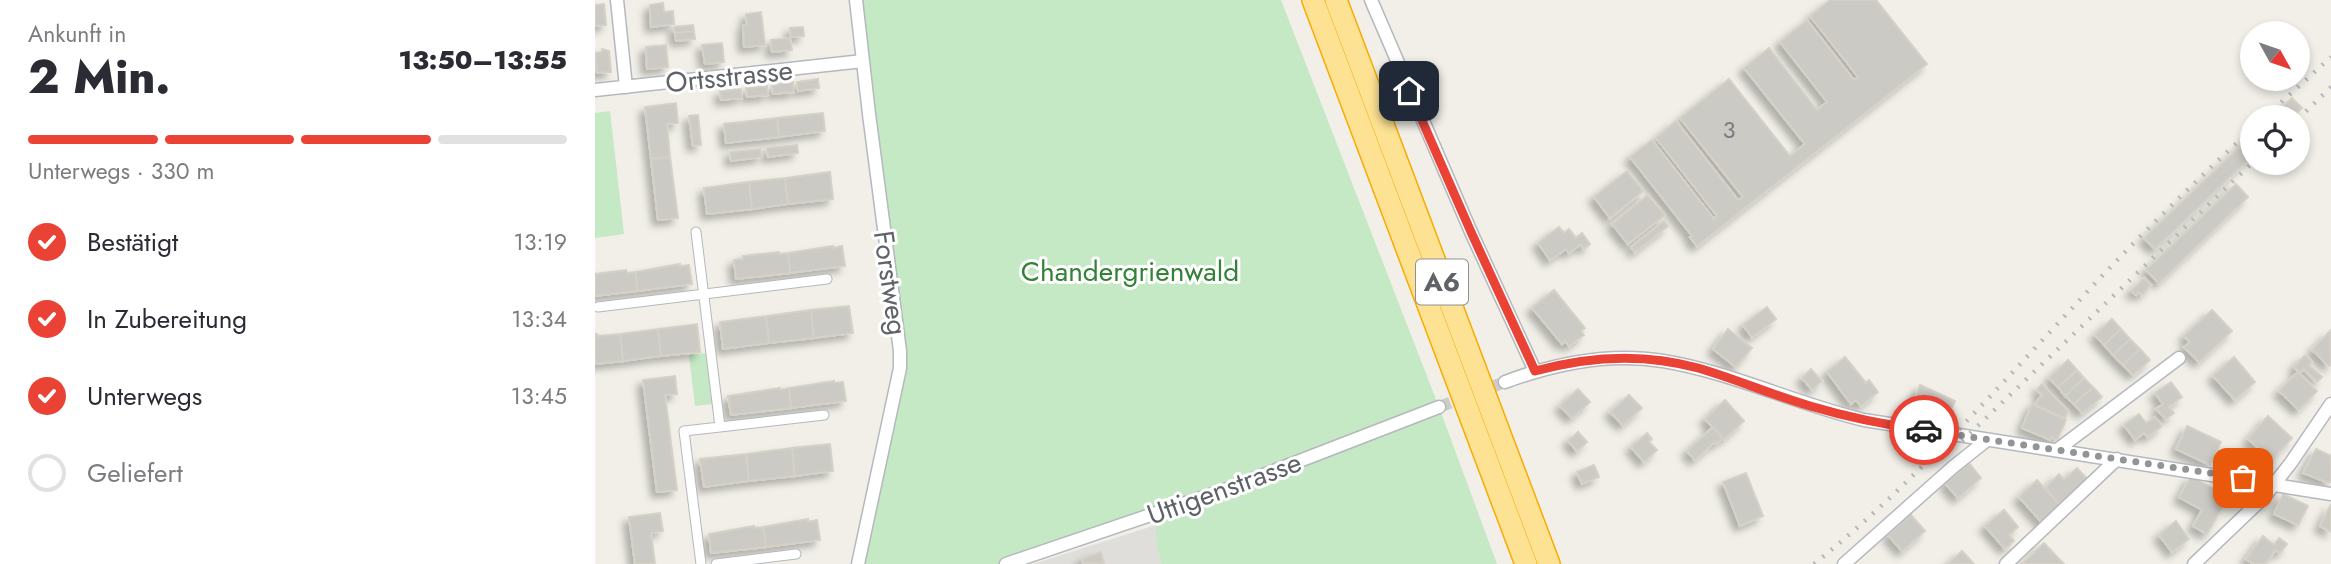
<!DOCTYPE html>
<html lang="de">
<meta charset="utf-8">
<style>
body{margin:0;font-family:Jost,sans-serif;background:#f7f7f7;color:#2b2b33;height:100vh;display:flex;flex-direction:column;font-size:26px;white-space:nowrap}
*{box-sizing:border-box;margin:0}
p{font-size:23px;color:#7c7c81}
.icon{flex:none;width:38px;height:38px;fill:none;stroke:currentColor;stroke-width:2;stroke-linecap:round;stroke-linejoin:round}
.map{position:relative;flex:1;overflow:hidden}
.panel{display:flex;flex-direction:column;background:#fff;width:595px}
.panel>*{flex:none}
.needle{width:46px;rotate:130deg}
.tools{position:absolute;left:1645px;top:21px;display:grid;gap:14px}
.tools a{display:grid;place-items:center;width:70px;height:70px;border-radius:50%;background:#fff;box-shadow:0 4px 10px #0003;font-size:35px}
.pin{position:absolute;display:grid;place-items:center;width:60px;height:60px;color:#fff;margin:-30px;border-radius:14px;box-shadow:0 4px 10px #0006}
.courier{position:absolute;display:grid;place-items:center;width:70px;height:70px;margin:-35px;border:5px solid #ea4335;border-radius:50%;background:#fff;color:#222;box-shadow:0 2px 9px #0007}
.overview em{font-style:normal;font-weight:800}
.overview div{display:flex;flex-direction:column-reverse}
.overview{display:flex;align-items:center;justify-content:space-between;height:119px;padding:0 28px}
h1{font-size:46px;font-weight:800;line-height:52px}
.bar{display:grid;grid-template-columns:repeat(4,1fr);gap:10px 7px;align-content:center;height:84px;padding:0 28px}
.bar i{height:9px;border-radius:5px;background:#e1e1e2}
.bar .active{background:#ea4335}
.bar p{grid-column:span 4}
ol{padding:0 28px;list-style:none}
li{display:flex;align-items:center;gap:21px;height:77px}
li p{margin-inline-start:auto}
li .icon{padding:7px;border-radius:50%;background:#ea4335;color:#fff;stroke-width:4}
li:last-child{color:#7c7c81}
li i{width:38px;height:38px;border:4px solid #e1e1e2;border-radius:50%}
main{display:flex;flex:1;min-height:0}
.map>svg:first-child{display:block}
.industrial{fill:#e0deda}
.green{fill:#c5e8c5}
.building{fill:#cccac5;stroke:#d6d1c6;stroke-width:2;filter:url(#shadow)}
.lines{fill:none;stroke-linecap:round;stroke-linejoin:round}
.minor-tunnel{stroke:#ccccc8;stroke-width:12;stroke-dasharray:12 6;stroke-linecap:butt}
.pedestrian-casing{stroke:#b5b8bc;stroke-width:11}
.minor-casing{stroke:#b5b8bc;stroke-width:15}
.motorway-casing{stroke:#f9ab00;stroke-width:24}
.pedestrian{stroke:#fff;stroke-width:9}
.minor{stroke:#fff;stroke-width:12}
.motorway{stroke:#fde293;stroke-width:21}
.rail{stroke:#b6b7b8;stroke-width:4.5;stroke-dasharray:2 9;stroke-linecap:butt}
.done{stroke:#929495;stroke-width:7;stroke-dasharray:0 12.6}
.route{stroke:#ea4335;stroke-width:9}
.labels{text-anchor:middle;stroke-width:6;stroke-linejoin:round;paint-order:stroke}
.number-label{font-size:24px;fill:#7a7d7f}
.shield{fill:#fff;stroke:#8f9295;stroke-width:2}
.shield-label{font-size:26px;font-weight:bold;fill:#5f6368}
.street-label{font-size:28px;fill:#5f6368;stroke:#fff}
.park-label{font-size:28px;fill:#348238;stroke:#fff}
</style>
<main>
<section class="panel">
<div class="overview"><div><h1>2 Min.</h1><p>Ankunft in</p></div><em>13:50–13:55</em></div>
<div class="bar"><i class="active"></i><i class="active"></i><i class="active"></i><i></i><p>Unterwegs · 330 m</p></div>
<ol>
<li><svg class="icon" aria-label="check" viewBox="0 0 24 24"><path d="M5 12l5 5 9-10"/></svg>Bestätigt<p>13:19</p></li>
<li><svg class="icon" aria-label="check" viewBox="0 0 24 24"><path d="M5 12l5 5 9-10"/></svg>In Zubereitung<p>13:34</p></li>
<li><svg class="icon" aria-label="check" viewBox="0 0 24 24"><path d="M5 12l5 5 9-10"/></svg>Unterwegs<p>13:45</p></li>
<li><i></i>Geliefert</li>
</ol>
</section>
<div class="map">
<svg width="1736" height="564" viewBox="0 0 1736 564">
<defs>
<filter id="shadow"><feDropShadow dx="-5.5" dy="5.5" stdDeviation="3.5" flood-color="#0004"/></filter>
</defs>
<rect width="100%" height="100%" fill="#f1efe8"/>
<path class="industrial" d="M561,525l1,21 4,18h-128z"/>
<path class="green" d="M261,0h425l158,407 58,157h-336l-4,-18 -2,-31 -149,49h-148l42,-197z
M15,111l14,123 -29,4v-125z
M111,353l6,51 -17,2 -6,-51z"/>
<path class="building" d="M1235,0h46l51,64 -230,182 -7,-9 2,-1 -62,-79 22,-17 62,79 3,-3 -61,-78 20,-17 62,79 5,-3 -63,-79 49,-39 61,77 15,-12 -61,-76 25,-20 48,62 10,-8 -47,-60 27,-22 47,60 4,-3 -48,-61z
M68,3l1,9 9,-1 1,13 -23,3 -1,-22z
M9,4l2,21 -11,1v-21z
M166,12l4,33 -21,2 -1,-22h4l-1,-11z
M98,25l1,6 -19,2 -1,-6z
M208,27l1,9 -13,1 -1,-9z
M99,31l1,8 -19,2 -1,-8z
M195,38l2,12 -20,2 -1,-12z
M127,43l2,19 -19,2 -3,-19z
M71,45l2,22 -21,2 -1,-22z
M7,49l7,2 2,21 -14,1 -2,-20 7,-1z
M223,79l1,9 -21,3 -1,-9z
M198,82l1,10 -21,2 -1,-9z
M172,86l1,9 -21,2 -1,-9z
M146,89l1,9 -21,2 -1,-9z
M1697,98l10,10 -10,9h-21z
M81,103l2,20 -11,1 3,33 -19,2 -6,-52z
M228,113l2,18 -46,6 -2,-19z
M103,115l3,30 -8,1 -4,-30z
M182,118l2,19 -53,6 -2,-19z
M1657,135v21l-97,93 -11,-11z
M202,145l1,8 -30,4 -1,-9z
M165,149l2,8 -31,4 -1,-9z
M75,157l8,61 -20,2 -7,-61z
M1032,171l16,20 -33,27 -16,-21z
M235,172l3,27 -45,5 -3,-26z
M190,178l3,26 -36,5 -3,-27z
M154,182l3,27 -45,5 -3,-26z
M1641,184l12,13 -89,86 -13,-13z
M1053,195l17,20 -37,29 -16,-20z
M1069,221l4,5 -33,26 -4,-5z
M964,227l5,6 5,-4 7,9 6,-5 8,11 -6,5 -3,-5 -12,9 -3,-4 -16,11 -12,-17z
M238,246v2l9,-2 3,20 -55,7 -2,-20z
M184,252v2l9,-1 2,20 -54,6 -2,-19 9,-1v-3z
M85,264v2l9,-1 3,19 -54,7 -3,-19z
M31,270l1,3 8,-1 3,19 -43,5v-22z
M1549,278l7,7 -9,10 -3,-3 -3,3 -5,-4z
M959,290l31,38 -4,3 3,4 -15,11 -4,-5 -3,3 -30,-36z
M254,306l4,27 -39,5 -3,-28z
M1172,307l9,12 -24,18 -9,-12z
M216,310l3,28 -45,5 -3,-27z
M1617,310l20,21 -33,31 -15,-15 6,-5 -6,-6z
M171,316l3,27 -46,6 -3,-27z
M1517,319l9,10 -17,16 -9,-10z
M102,324l3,28 -39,4 -3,-27z
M63,329l3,27 -38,5 -3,-27z
M1133,329l24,19 -16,19 -23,-18z
M1526,329l9,10 -17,16 -9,-10z
M1735,331l1,34 -2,1 -17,-16z
M0,334h2l1,2 22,-2 3,27 -28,3z
M1535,339l10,10 -17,16 -10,-10z
M1545,349l10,11 -17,15 -10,-10z
M1710,355l7,7 -3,3 13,12 -5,5 -13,-13 -4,4 -6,-6z
M1250,357l21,26 3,-3 9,12 -17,14 -5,-6 -5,4 -24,-32z
M1639,357l21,25 -20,18 -22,-24z
M1473,360l9,10 -19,17 -9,-9z
M1216,369l11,12 -10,9 -10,-12z
M1482,370l7,8 -19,18 -7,-9z
M1703,372l19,19 -18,19 -20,-19z
M80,376l2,18 -12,1 12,95 -20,2 -14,-112z
M1489,378l9,9 -19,17 -9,-8z
M239,381v2l9,-1 3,19 -55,7 -2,-20z
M1576,382l11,15 -13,10 5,6 -8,6 -10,-10 7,-5 -8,-11z
M1447,384l26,27 -3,7 -30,-13 5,-8 3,-1 -6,-7z
M1325,385l35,16 -9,20 -35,-13z
M1498,387l9,10 -20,16 -8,-9z
M185,388v2l9,-2 2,20 -60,7 -3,-19z
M983,389l12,13 -18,16 -12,-12z
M1034,395l13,13 -19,17 -13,-13z
M1130,400l19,21 -20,18 -19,-20z
M1437,404l34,16 -9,20 -6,-3 -1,3 -28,-12z
M1544,414l7,9 9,-6 7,9 -14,11 -4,-4 -9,7 -11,-15z
M1673,416l24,22 -20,22 -24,-21z
M1592,426l34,16 -11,23 -34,-16z
M1118,427l10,11 -7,6 -1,-2 -20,18 -8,-9z
M983,432l9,10 -10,9 -9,-10z
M1052,433l5,6 -3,3 8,8 -13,12 -13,-15z
M235,444l3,27 -38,5 -3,-28z
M197,448l3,28 -46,5 -3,-27z
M1721,449l15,7v25l-2,2 -26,-10z
M151,454l3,27 -45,6 -4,-28z
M1374,463l12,15 -23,20 -13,-15z
M999,465l5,12 -17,7 -5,-12z
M1482,468l12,13 -28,25 -16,-18 14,-14 5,6z
M1151,473l17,43 -23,10 -17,-44z
M1596,476l37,21 -21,37 -14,-8 9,-16 -23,-13z
M1442,480l27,29 -19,17 -26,-29z
M1688,494l25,12 -10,19 -24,-11z
M1736,504v28l-11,-6z
M1409,510l14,17 -9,8 5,6 -9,8 -20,-23z
M65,513l3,18 -12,2 4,31h-20l-6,-47z
M1316,515l14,16 -23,20 -14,-16z
M213,519v3l9,-2 3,20 -54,7 -3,-20z
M1581,521l13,18 -17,13 -13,-17z
M159,526v2l9,-1 3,20 -55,6 -2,-19z
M1668,536l11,9 5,-7 8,6 -7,9 -4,-3 -11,14h-12l-7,-5z
M1449,543l20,21h-41v-1z
M1367,551l12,13h-26z
M506,552l3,11 -21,1 -1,-5z"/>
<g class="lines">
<path class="minor-tunnel" d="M844,407l66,-25"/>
<g class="pedestrian-casing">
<path id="pedestrian" d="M101,232l24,195 -36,4 17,133
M3,307l229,-28
M125,427l104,-12
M121,564l80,-10"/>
</g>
<g class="minor-casing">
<path id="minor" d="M22,0l9,87
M261,0l13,114 31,237v17l-42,196
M776,0l100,232 64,139
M0,90l268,-29
M910,382c51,-19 104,-30 158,-21 68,11 133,43 201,59l467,74
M1462,450l122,-92
M411,564l221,-75 212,-82
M1249,564l109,-97 34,-27
M1411,564l111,-105
M1599,564l70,-67 26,-33 41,-60"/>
</g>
<g class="motorway-casing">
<path id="motorway" d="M718,0l213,564
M741,0l213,564"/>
</g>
<use href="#pedestrian" class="pedestrian"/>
<use href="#minor" class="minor"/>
<use href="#motorway" class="motorway"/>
<path class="rail" d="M1670,117l66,-60
M1703,119l33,-32
M1367,441l290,-278
M1219,564c96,-77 177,-169 261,-259 56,-61 116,-120 177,-176"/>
</g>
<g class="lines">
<path class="done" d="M1329,430l319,48"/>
<path class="route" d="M814,91l62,141 64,139c54,-15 109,-18 163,-3 38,11 74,27 112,38 37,11 76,19 114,24"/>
</g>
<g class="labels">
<g class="number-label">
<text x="1134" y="138">3</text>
</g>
<rect class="shield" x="821" y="259.5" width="52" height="45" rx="5"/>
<g class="shield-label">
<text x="847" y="291">A6</text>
</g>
<g class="street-label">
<text transform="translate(134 76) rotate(-6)" y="10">Ortsstrasse</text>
<text transform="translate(296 283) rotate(82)" y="10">Forstweg</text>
<text transform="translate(629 488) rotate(-20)" y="10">Uttigenstrasse</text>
</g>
<g class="park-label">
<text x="535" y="281">Chandergrienwald</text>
</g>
</g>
</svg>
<div class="tools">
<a><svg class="needle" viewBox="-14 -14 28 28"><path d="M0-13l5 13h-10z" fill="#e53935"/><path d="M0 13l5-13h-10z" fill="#7c7c81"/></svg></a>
<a><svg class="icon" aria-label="locate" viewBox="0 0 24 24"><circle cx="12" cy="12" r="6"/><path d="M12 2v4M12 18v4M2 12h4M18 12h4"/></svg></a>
</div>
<div class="pin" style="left:1648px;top:478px;background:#ea580c"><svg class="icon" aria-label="bag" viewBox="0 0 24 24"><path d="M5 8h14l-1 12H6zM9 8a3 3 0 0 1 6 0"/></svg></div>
<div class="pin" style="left:814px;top:91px;background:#1f2937"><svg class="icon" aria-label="home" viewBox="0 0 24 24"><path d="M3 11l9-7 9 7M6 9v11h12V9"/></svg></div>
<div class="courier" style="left:1329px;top:430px"><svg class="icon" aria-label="car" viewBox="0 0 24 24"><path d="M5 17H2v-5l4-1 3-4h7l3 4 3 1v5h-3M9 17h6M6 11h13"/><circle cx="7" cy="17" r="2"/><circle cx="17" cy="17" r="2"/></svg></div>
</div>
</main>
